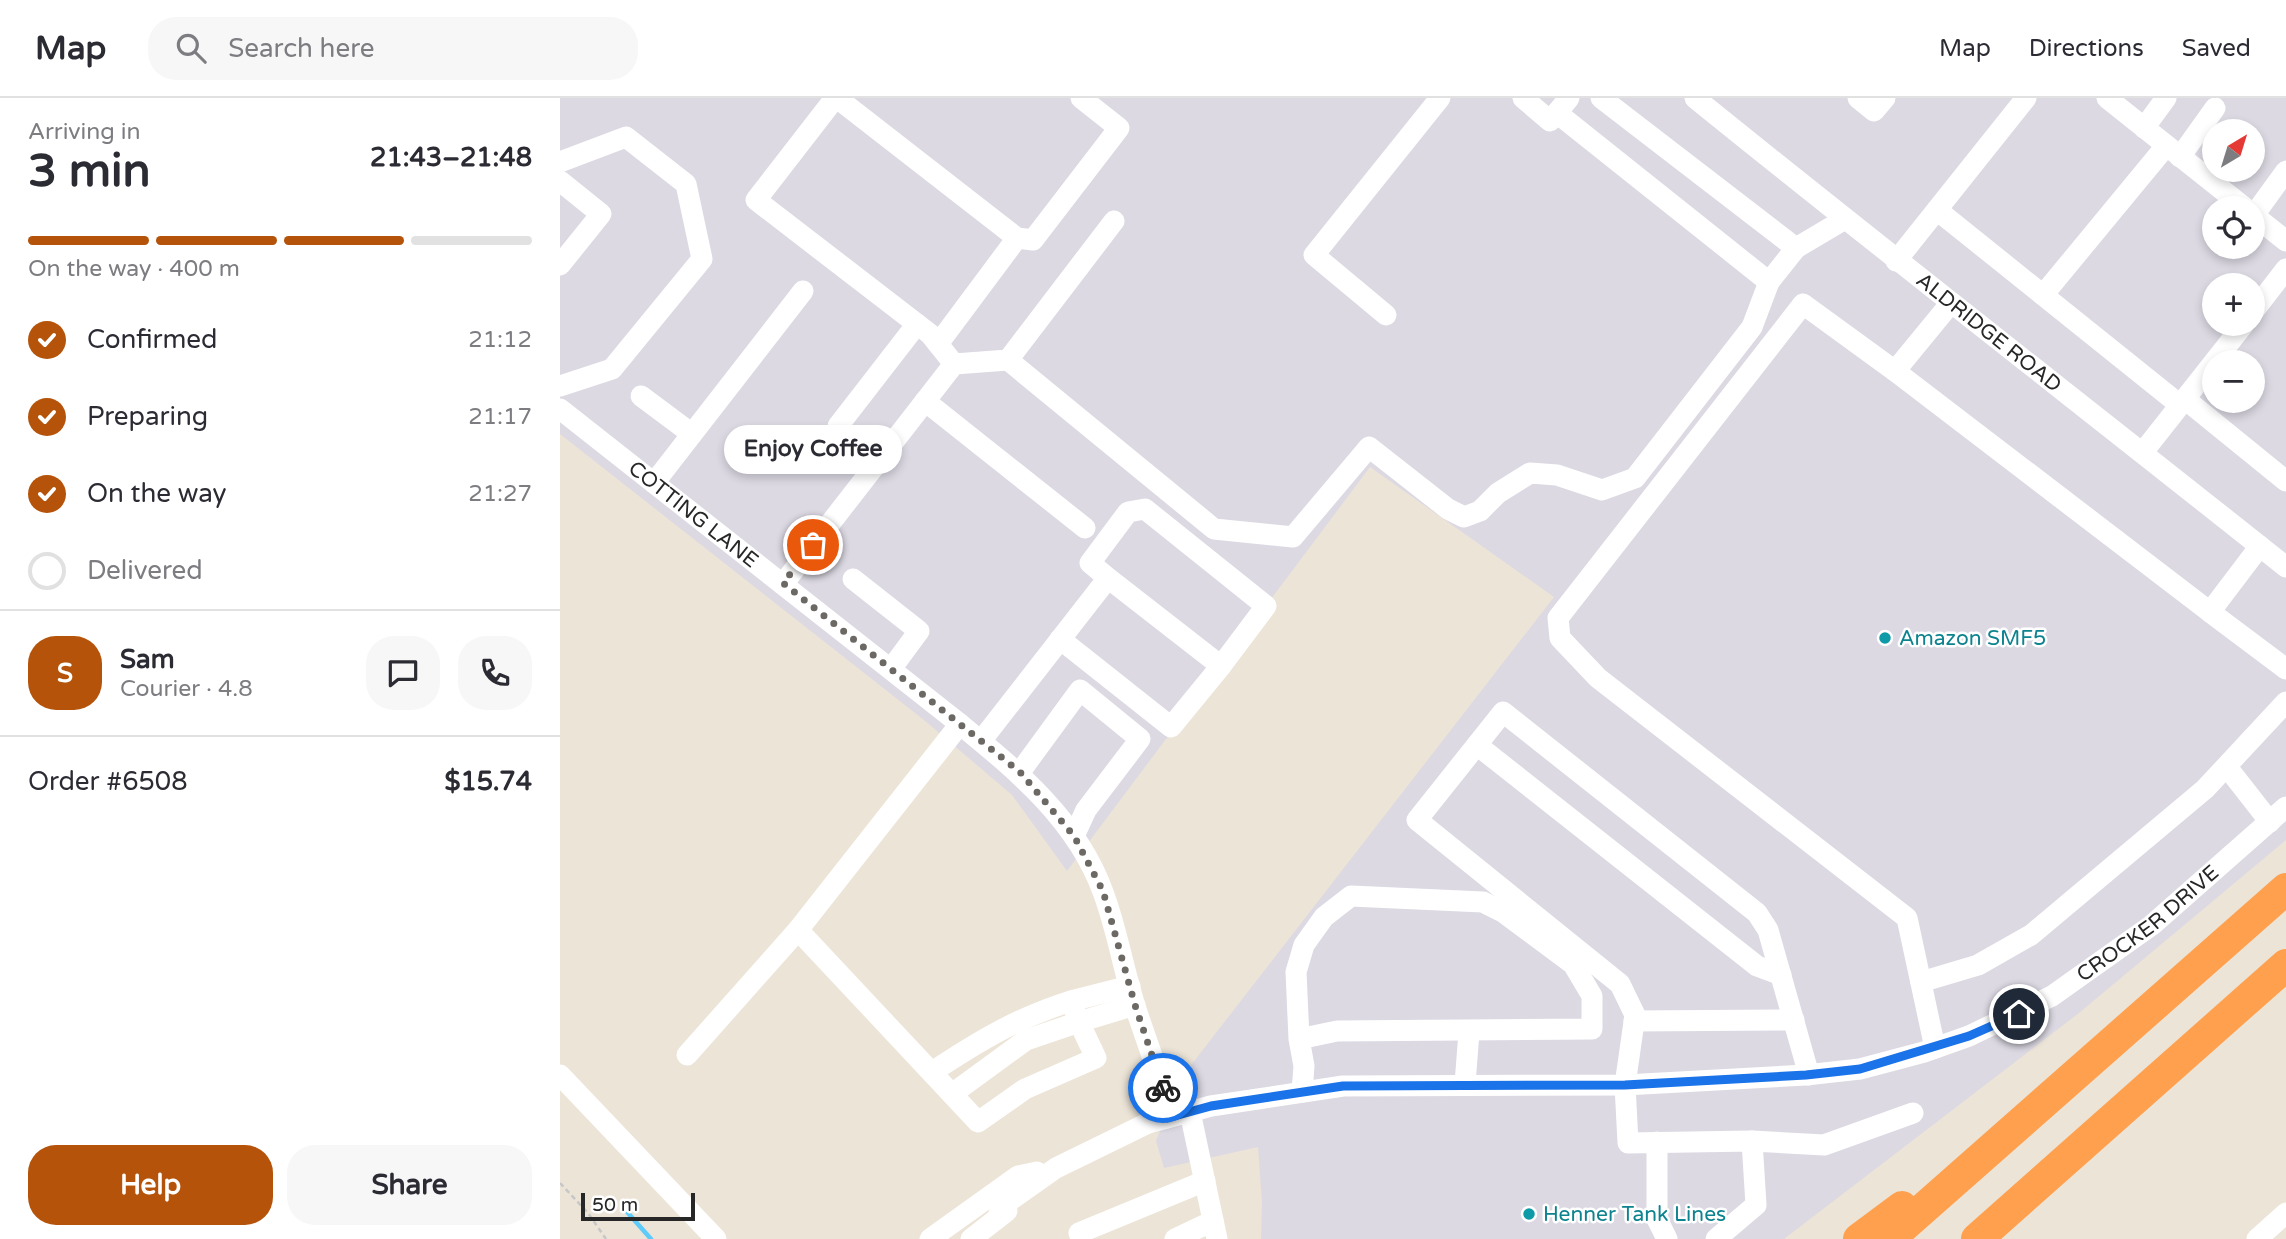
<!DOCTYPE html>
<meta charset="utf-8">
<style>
body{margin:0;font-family:"Varela Round",sans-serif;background:#f7f7f7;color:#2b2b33;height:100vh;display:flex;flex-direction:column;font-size:26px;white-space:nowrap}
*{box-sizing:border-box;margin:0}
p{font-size:23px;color:#7c7c81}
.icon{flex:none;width:38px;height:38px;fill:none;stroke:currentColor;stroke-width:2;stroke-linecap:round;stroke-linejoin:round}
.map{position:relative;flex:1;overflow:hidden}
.sheet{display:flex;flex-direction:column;background:#fff;width:560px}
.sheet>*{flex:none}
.needle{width:46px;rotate:38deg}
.tools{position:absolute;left:1642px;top:21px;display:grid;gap:14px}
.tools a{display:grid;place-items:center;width:63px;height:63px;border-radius:50%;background:#fff;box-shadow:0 4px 10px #0003;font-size:35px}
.scale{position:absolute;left:21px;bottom:18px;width:114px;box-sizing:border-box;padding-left:7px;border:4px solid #272727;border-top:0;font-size:19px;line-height:24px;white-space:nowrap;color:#272727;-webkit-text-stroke:5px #fff;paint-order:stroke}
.pin{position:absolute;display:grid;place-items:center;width:60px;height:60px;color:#fff;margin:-30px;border:4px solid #fff;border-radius:50%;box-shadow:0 2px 7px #0007}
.courier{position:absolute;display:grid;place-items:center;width:70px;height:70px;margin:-35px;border:5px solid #1a73e8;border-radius:50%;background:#fff;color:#222;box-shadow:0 2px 9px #0007}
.bubble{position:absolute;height:49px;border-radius:24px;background:#fff;box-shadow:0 4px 10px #0003;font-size:23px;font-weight:700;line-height:49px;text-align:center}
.head em{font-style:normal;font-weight:700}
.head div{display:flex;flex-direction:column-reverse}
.head{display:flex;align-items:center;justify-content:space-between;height:119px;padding:0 28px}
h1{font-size:46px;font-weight:700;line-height:52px}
.bar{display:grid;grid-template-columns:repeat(4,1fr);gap:10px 7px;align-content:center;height:84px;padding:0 28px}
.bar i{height:9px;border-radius:5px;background:#e1e1e2}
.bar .on{background:#b45309}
.bar p{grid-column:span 4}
.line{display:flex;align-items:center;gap:18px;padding:0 28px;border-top:2px solid #e1e1e2}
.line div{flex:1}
.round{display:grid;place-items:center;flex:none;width:74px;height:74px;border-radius:28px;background:#f7f7f7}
ol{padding:0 28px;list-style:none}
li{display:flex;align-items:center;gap:21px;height:77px}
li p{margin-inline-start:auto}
li .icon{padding:7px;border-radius:50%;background:#b45309;color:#fff;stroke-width:4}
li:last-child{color:#7c7c81}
li i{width:38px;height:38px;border:4px solid #e1e1e2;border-radius:50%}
.cta{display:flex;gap:14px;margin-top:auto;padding:14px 28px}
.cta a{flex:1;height:80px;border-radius:28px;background:#b45309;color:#fff;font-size:28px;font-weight:700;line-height:80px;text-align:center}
.cta a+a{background:#f7f7f7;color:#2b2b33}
header{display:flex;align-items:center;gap:42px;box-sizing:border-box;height:98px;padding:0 35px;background:#fff;border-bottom:2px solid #e1e1e2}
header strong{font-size:33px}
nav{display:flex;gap:38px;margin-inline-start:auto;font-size:24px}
.search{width:490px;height:63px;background:#f7f7f7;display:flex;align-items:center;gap:18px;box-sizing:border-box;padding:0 24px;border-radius:28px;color:#7c7c81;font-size:26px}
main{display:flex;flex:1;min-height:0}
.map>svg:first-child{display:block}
.industrial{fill:#dcd9e3;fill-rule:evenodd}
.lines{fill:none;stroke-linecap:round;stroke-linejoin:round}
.stream{stroke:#5eccfa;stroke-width:4.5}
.path{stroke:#c7c7c7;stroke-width:2.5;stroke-dasharray:5 3.5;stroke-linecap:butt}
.minor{stroke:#fff;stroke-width:21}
.highway{stroke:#ffa04f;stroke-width:32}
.done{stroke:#6c6965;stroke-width:7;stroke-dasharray:0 12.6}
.route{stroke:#1a73e8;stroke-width:9}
.culture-dot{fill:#0f9aa8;stroke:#fff;stroke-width:2.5}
.labels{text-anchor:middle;stroke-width:5;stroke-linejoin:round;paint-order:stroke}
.street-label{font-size:21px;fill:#272727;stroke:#fff}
.culture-label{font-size:21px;fill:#0d838f;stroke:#fff;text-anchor:start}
</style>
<header>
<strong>Map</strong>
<div class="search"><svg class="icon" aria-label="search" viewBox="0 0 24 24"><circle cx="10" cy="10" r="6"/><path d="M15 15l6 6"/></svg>Search here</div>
<nav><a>Map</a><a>Directions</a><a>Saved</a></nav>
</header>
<main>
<section class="sheet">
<div class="head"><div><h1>3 min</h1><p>Arriving in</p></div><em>21:43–21:48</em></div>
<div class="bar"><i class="on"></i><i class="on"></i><i class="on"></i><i></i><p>On the way · 400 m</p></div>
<ol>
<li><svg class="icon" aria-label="check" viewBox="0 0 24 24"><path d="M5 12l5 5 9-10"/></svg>Confirmed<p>21:12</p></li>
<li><svg class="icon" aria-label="check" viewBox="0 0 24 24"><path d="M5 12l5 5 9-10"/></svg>Preparing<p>21:17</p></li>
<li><svg class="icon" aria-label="check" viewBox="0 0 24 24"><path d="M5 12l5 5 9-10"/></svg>On the way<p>21:27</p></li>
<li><i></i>Delivered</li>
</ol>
<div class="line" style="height:126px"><b class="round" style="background:#b45309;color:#fff">S</b><div><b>Sam</b><p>Courier · 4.8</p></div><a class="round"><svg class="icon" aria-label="chat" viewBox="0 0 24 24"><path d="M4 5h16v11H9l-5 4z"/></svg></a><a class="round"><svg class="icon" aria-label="phone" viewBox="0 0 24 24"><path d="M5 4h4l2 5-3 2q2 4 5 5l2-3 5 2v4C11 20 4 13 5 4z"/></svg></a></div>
<div class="line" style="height:91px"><div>Order #6508</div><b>$15.74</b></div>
<div class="cta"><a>Help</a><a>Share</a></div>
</section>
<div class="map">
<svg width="1726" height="1141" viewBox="0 0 1726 1141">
<rect width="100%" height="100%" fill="#ece4d7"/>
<path class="industrial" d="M0,0h1726v742l-207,173 -295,226h-523l1,-36 -4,-56 -94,21 -8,-27 25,-63 373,-481 -184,-130 -303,404 -55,-76 -88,-75 -364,-286zM1654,33h38v39h-38zM1654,110h38v39h-38zM1654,187h38v39h-38zM1654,264h38v39h-38z"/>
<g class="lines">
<path class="stream" d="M68,1115l23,26"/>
<path class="path" d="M0,1085l28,30 18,26"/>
<g class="minor">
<path d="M275,0l-79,102 174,134 24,30"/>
<path d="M277,0l180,140"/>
<path d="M963,0l27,23 19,-23"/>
<path d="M1041,0l195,150 49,-29"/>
<path id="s1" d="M1135,0c195,158 394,312 591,469"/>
<path d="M1298,0l16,13 11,-13"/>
<path d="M1547,0l138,110"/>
<path d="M997,15l212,169 27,-34"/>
<path d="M1584,30l22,-30"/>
<path d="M1620,59l35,-49"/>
<path d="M0,64l66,-25 60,47 16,75 -90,110 -52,17"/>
<path d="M0,83l41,33 -41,51"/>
<path d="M1377,112l243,195"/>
<path d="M1692,116l34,27"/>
<path d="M1694,117l32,-44"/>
<path d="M1336,163l130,-163"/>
<path d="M1483,197l123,-149"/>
<path d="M1692,215l34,-44"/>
<path d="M826,217l-72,-60 126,-157"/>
<path d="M378,246l79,-106 16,2 86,-112 -38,-30"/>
<path d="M448,262l206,169 79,8 76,-90 79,62 16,8 16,-6 18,-18 32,-20 27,2 45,15 33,-12 117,-151 17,-45"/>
<path d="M394,266l54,-4 106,-139"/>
<path d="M1335,273l315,241"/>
<path d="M81,298l51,38"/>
<path d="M1625,301l101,82"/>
<path d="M365,303l160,127"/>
<path id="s2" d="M0,311l400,315c57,47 117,96 143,168 14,37 20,76 32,114 12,38 28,73 32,112"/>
<path d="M278,328l79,-102"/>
<path d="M1583,354l101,-128"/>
<path d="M94,385l149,-192"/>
<path d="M1700,448l-50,66 76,57"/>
<path d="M293,481l66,52 -28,38"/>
<path d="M223,486l171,-220"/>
<path d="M500,541l111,88 50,-61"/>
<path d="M400,626l-162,206 180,192 47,-33 71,-31 -17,-36 56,-17"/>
<path d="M421,643l127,-163 113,88 45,-60 -121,-97 -17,3 -38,51 18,15"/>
<path d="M917,647l280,221 24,9"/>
<path d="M1667,669l43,55"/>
<path d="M460,674l60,-82 60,49 -54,71 -12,26"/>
<path d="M1361,884l57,-17 53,-30 174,-146 81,-87"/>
<path d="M1074,923l160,-1"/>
<path d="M739,941l38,-8 255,-2v-33l-19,-32 -70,-52 -20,-10 -132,-6 -27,21 -20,28 -8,27 3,67 5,27 -2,26"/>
<path d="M1375,950l-28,-130 -309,-240 -38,-40 -2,-20 245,-314 92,67 55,-67"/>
<path d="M127,957l111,-125"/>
<path d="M372,974c47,-31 85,-54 139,-71"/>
<path d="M0,977l156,164"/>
<path d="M905,986l4,-52"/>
<path d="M392,996l74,-54 53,-18 -8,-21 59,-15"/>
<path d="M630,1014l27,127"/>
<path d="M1192,1043l72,4 89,-32"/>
<path d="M1097,1044v77l10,20"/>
<path id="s3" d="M437,1121l5,-13 54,-38 92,-45 63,-17 132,-20 282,-1 181,-10 54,-6 64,-17 45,-16 83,-40 100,-71 134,-118"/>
<path d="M370,1141l88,-63 19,-4"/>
<path d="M411,1141l36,-28"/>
<path d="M522,1141l-3,-6 126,-52"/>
<path d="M615,1141l38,-18"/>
<path d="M1156,1141l40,-34 -4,-64 -124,2 -3,-58 10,-70 -15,-31 -203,-164 86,-108 254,201 11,17 41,145"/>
<path d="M1697,1141l29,-26"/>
</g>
<path class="highway" d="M1299,1141l43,-32
M1329,1141l397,-350
M1417,1141l309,-274"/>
</g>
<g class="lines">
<path class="done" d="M253,447l-30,38 237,189 54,64 29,55 32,114 28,83"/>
<path class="route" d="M603,990l4,30 44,-12 132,-20 282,-1 181,-10 54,-6 109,-33 50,-22"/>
</g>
<g class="culture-dot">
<circle cx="1325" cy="540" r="7"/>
<circle cx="969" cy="1116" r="7"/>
</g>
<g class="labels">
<g class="street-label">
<text dy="7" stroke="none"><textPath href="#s1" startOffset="376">ALDRIDGE ROAD</textPath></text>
<text dy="7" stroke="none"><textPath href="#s2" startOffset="170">COTTING LANE</textPath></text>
<text dy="7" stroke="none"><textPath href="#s3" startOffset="1225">CROCKER DRIVE</textPath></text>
</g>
<g class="culture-label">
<text x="1339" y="547">Amazon SMF5</text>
<text x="983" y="1123">Henner Tank Lines</text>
</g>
</g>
</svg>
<div class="tools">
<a><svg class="needle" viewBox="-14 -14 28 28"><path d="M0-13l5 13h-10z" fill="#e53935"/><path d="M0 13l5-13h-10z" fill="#7c7c81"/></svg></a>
<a><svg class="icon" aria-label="locate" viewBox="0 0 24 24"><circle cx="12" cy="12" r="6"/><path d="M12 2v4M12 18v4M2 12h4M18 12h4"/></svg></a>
<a>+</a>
<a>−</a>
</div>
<div class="scale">50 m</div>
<div class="pin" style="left:253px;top:447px;background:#ea580c"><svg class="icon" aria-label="bag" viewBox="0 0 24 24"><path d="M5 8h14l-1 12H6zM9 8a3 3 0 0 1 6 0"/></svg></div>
<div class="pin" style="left:1459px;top:916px;background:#1f2937"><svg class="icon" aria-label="home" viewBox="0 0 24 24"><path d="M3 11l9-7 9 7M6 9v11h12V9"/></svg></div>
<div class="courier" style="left:603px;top:990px"><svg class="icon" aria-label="bike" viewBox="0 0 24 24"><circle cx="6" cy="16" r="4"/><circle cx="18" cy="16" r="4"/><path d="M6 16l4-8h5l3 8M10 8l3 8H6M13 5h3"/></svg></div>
<div class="bubble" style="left:164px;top:327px;width:178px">Enjoy Coffee</div>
</div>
</main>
